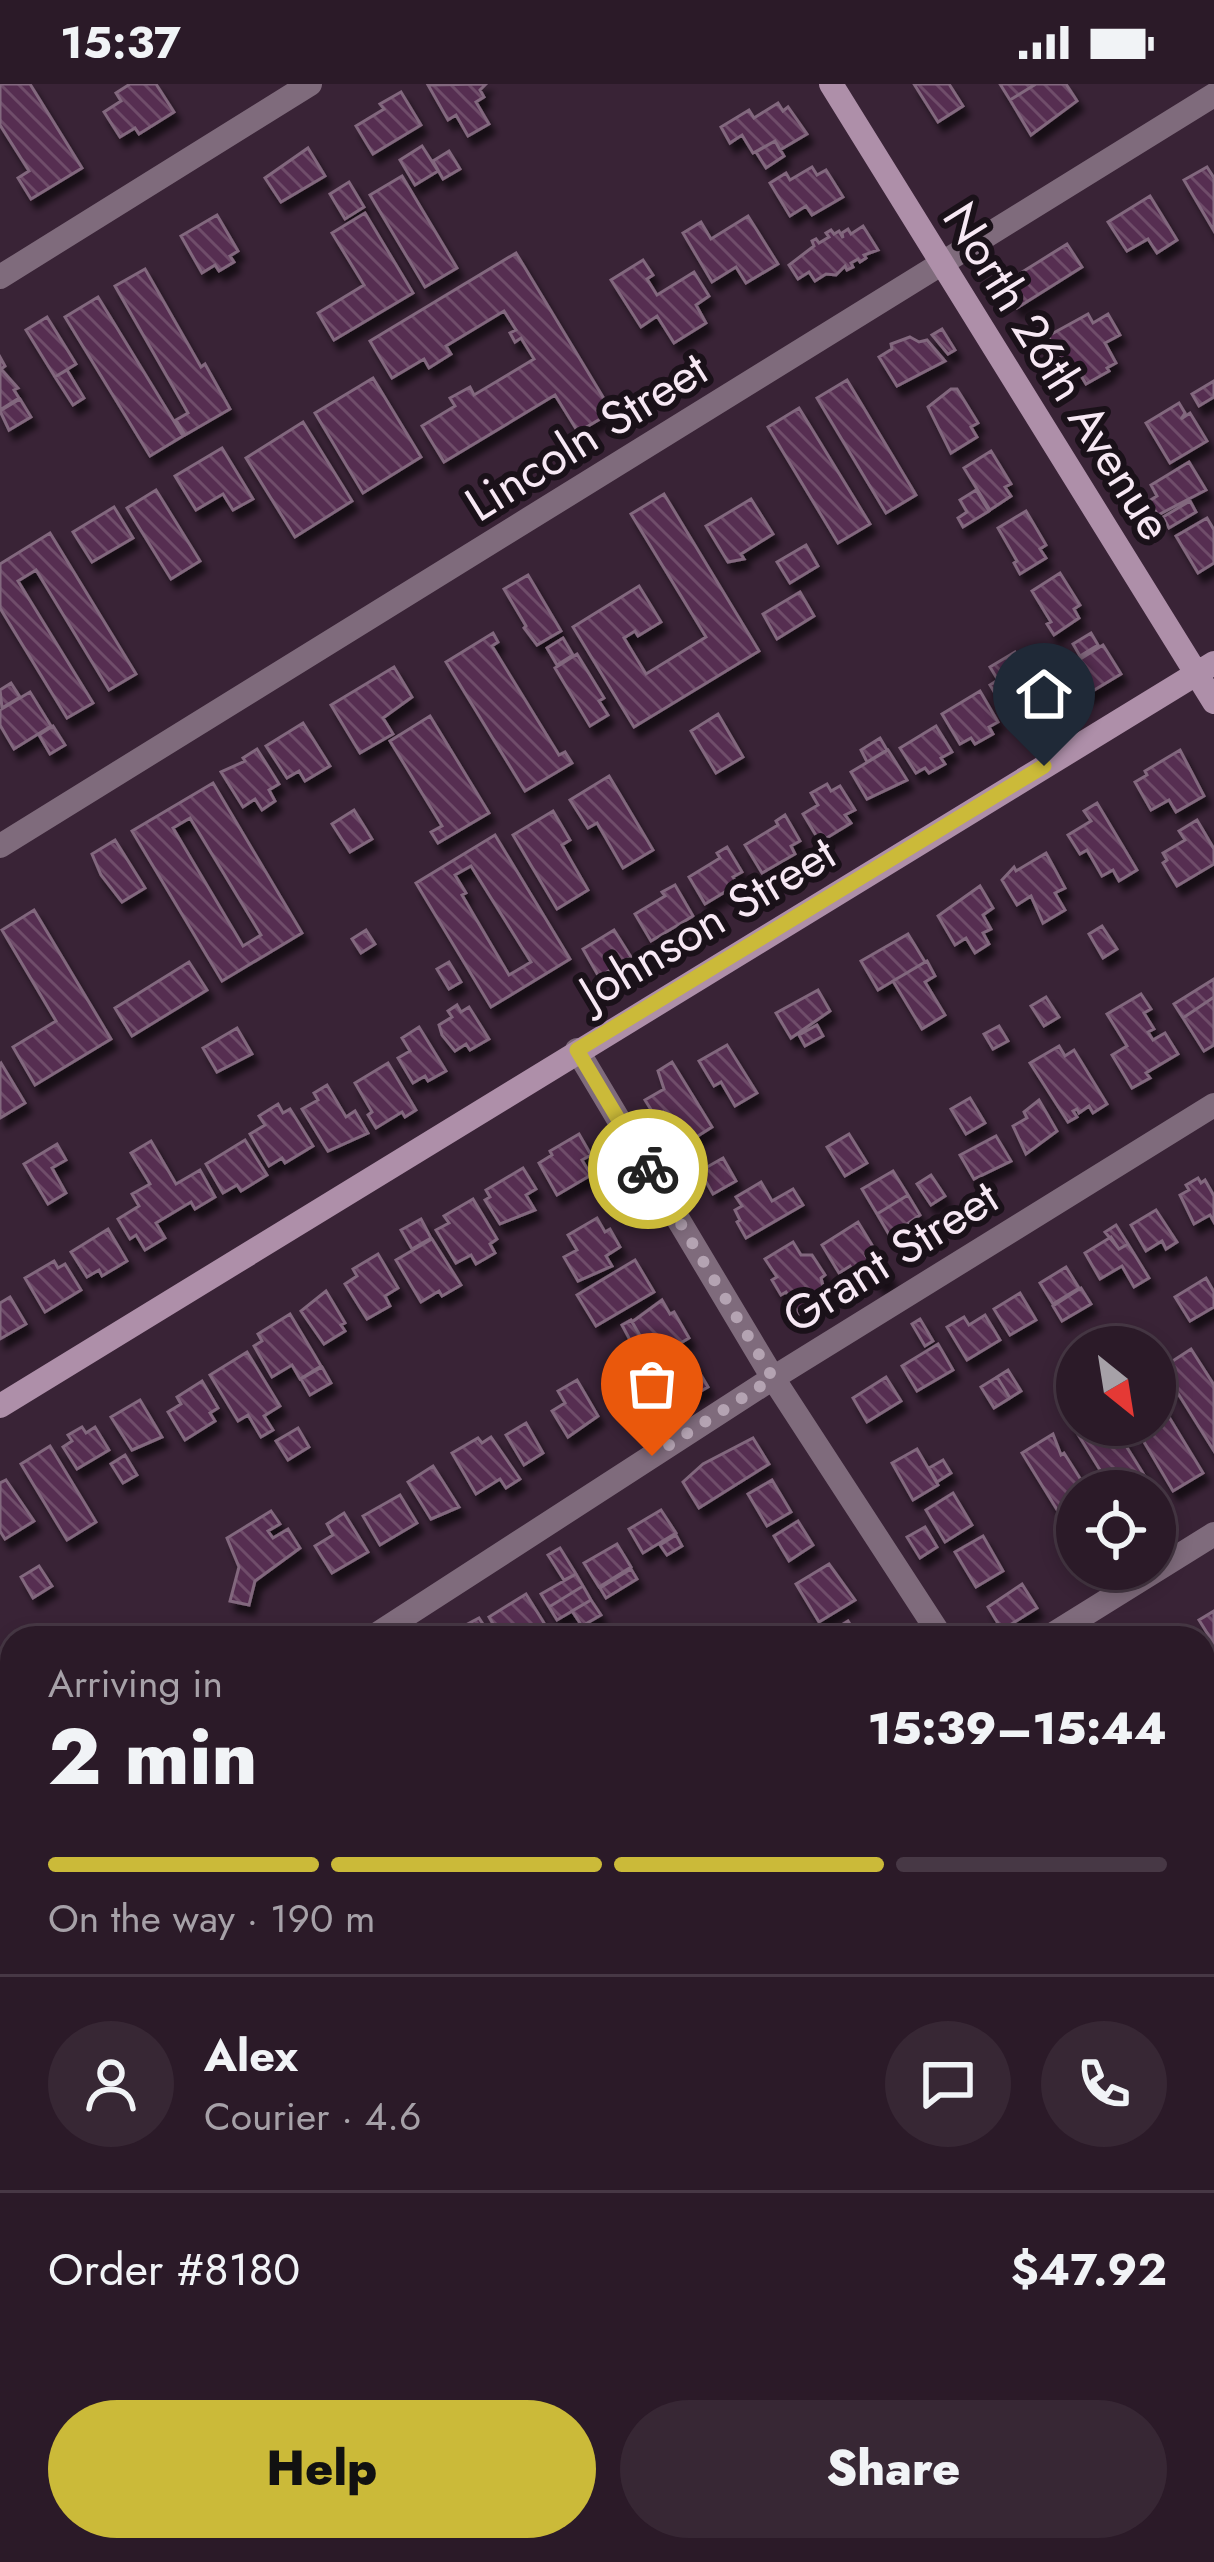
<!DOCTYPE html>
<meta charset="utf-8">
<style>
body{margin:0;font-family:Jost,sans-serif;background:#372734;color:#f1f3f6;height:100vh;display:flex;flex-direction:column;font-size:45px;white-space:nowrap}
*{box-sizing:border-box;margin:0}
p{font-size:39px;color:#a6a1a8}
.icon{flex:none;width:66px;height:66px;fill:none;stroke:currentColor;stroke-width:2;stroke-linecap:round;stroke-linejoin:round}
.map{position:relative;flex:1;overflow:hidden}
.sheet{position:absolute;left:0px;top:1542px;width:1215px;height:936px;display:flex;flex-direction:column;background:#2b1a28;border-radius:36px 36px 0 0;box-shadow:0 6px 18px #0003,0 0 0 3px #473845}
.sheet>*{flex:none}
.needle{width:78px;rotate:150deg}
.fabs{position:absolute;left:1056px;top:1242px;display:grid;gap:24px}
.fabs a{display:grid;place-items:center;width:120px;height:120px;border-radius:50%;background:#2b1a28;box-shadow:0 6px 18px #0003,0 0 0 3px #473845;font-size:60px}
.pin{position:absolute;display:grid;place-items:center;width:102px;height:102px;color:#fff;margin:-123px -51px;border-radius:50% 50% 50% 0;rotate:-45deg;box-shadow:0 0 12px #0007}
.pin .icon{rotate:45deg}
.courier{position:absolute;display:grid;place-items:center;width:120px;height:120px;margin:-60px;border:9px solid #cbba39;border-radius:50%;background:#fff;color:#222;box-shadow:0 3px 15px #0007}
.overview em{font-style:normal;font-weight:800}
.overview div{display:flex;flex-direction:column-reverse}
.overview{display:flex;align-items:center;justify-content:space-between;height:204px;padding:0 48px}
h1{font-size:78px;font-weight:800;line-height:90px}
.bar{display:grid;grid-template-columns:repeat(4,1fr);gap:18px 12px;align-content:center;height:144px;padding:0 48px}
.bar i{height:15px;border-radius:9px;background:#473845}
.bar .on{background:#cbba39}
.bar p{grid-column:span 4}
.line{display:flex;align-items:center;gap:30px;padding:0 48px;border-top:3px solid #473845}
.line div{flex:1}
.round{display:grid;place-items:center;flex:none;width:126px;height:126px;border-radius:63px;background:#372734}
.button{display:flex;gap:24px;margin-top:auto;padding:24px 48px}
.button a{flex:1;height:138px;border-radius:72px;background:#cbba39;color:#111;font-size:48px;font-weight:800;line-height:138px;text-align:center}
.button a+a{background:#372734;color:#f1f3f6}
.status{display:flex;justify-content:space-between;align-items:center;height:84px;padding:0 60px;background:#2b1a28;direction:ltr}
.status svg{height:33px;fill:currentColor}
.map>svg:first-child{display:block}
.building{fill:url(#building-back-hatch);stroke:#82687e;stroke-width:3;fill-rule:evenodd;filter:url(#shadow)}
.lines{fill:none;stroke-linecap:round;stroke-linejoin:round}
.street{stroke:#7f6b7c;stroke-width:24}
.secondary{stroke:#ae8fa9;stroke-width:24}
.done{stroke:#b4a3b2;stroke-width:12;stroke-dasharray:0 21.6}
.route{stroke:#cbba39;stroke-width:15}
.labels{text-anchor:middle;stroke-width:12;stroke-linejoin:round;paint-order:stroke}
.street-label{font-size:48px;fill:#f7e8f4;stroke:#1a1119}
</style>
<div class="status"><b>15:37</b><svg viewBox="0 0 49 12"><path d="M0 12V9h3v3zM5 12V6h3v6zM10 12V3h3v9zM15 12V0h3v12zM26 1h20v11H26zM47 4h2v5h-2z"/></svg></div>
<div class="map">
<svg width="1214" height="2478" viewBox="0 0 1214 2478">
<defs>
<pattern id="building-back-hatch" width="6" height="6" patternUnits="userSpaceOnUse" patternTransform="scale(3)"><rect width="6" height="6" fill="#562f51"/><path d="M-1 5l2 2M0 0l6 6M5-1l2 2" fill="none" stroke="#6f4d6b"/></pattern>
<filter id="shadow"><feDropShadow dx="5.5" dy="9" stdDeviation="3" flood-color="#0009"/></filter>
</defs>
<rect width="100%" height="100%" fill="#392336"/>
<path class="building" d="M0,0h30l52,84 -51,31 -13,-21 11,-7 -29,-46z
M130,0h26l18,28 -35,22 -4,-6 -15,9 -16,-25 17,-11 -5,-8z
M486,0l-6,6 4,7 -8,5 13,22 -21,12 -12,-21 -8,5 -20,-35z
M914,0h35l14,22 -25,16z
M1000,0h36l-26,16z
M1036,0h30l11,17 -46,34 -21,-35z
M401,8l20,33 -48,29 -17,-28 28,-17 -4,-5z
M778,19l5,8 5,-4 19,27 -27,16 -5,-9 -22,12 -11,-18 -12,8 -9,-16 28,-17 5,8z
M775,57l9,15 -18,12 -10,-16z
M422,62l16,25 -23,14 -15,-25z
M308,64l17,28 -44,26 -16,-24z
M449,67l11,18 -17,10 -10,-18z
M812,83l5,8 9,-5 17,27 -31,18 -6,-9 -16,10 -20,-33 16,-10 4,7z
M1207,83l7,11v53l-30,-51z
M402,92l55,92 -32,19 -55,-92z
M349,98l15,25 -19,12 -15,-25z
M1150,112l27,44 -20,13 -9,-14 -21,12 -19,-29z
M365,129l48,80 -79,47 -16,-27 46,-28 -32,-52z
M217,131l21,36 -8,5 4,6 -15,9 -4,-6 -13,8 -21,-37z
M748,132l30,48 -32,19 -10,-16 -24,15 -29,-49 18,-11 10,17z
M863,142l15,24 -14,5 2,3 -6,4 -2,-3 -7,4 2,4 -6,3 -2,-4 -9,9 -10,-1 -11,7 -6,-9 -11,7 -9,-14 25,-19 -2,-5 4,-2 3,4 10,-6 -3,-4 5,-3 3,4 5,-3 4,7 -1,-5 6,-4 3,5z
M1067,160l15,23 -65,41 -14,-24z
M516,169l96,159 -34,20 -23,-37 -111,67 -22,-36 33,-20 -5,-8 20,-11 4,8 60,-36 -13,-21 -6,4 -5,-9 6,-3 -12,-19 -58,35 5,8 -22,14 -5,-9 -32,19 -22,-37z
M643,176l10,15 -6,4 10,16 37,-23 15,24 -13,9 10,18 -32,20 -17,-27 -16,11 -30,-47z
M145,185l56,98 4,-3 25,45 -45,26 -9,-15 12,-7 -73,-127z
M98,213l85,139 -33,20 -85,-139z
M1088,230l5,9 15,-9 12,21 -15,8 11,20 -9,5 2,3 -23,13 -6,-10 -8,5 -24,-43z
M47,233l29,47 -21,13 -29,-47z
M942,245l13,21 -7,4 -16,-19z
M910,253l9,5 8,-2 18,21 -48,25 -18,-29 13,-8 -1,-5z
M0,273l5,9 -4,3 17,19 -4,2 5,8 -19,12z
M67,286l17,28 -11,7 -18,-28z
M373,294l48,79 -58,36 -48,-80z
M847,296l69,115 -30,18 -69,-115z
M1214,297v16l-15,9 -7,-12z
M951,305h6l21,34 -7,4 6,10 -26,16 -23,-46z
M20,315l11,18 -22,13 -9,-19z
M1179,319l6,10 -4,6 9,-6 17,28 -37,22 -24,-40z
M799,324l71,116 -32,19 -70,-116z
M303,338l49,79 -57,36 -49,-79z
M222,364l31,51 -20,11 -10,-16 -27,16 -21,-34z
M991,367l20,33 -6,3 6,9 -21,14 -26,-42z
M1189,378l17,28 -48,25 -9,-14 8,-5 -6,-11z
M156,406l44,71 -29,18 -44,-71z
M976,406l13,21 -26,16 -5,-9 9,-6 -7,-12z
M664,410l95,157 -125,76 -61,-100 66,-41 22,36 -23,14 -3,-5 -11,7 22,36 60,-37 -75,-123z
M751,415l22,35 -32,20 3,5 -16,3 -22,-36z
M1190,417l6,11 -27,16 -6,-11z
M114,423l19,31 -41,24 -19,-30z
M1026,427l20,34 -6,4 6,9 -26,16 -6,-11 3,-2 -19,-33z
M1207,434l7,12v33l-16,10 -22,-37z
M50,449l86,141 -27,16 -73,-120 -18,11 75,122 -26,15 -67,-110v-44z
M806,461l12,21 -28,17 -13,-21z
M1060,489l20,32 -6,4 5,9 -25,17 -7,-11 4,-2 -19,-31z
M528,491l33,56 -24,14 -13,-17 2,-2 -22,-37z
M800,508l14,24 -37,23 -14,-25z
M493,549l5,9 -6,4 67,109 6,-3 7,11 -47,28 -79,-129z
M1091,549l7,12 -18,11 -7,-12z
M563,554l10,17 -16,10 -10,-17z
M1103,561l18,29 -35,21 -17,-29z
M1015,568l26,43 -9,6 4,6 -15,8 -3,-6 -10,6 -18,-30 8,-5 -8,-13z
M577,570l27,44 -5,3 9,14 -18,11 -35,-58z
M394,583l18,30 -29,21 10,16 -33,19 -29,-48z
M11,599l9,14 -18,11 -2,-18z
M980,607l18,31 -9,5 4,7 -18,10 -4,-6 -11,6 -18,-30z
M30,608l21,34 -37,23 -14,-24v-15z
M718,630l25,43 -27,16 -25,-42z
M430,632l59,97 -51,30 -7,-11 11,-6 -52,-85z
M303,639l27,43 -25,15 -6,-10 -12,7 -21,-32z
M53,642l12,19 -15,9 -11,-19z
M936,642l16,26 -11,6 4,6 -16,9 -4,-5 -9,5 -16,-25z
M880,654l7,12 -20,12 -6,-12z
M257,665l22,35 -10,6 6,11 -13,9 -7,-11 -12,8 -22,-35 24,-11 -2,-3z
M888,666l19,30 -40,19 -16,-27z
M1180,666l24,46 -28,16 -7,-12 -18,10 -16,-28 12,-7 -2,-4z
M609,692l44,74 -30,18 -26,-45 -9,5 -18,-28z
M213,699l89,150 -80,48 -90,-150zM190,734l71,117 -18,11 -70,-118z
M827,700l4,7 9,-5 15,24 -10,5 6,8 -31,19 -17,-28 15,-9 -7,-12z
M1097,719l40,67 -18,11 -6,-11 -11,6 -15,-26 -7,4 -12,-19 23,-14 -7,-10z
M354,726l18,29 -22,13 -18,-28z
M553,727l17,29 -8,5 26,45 -31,19 -44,-74z
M785,731l15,26 -9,5 4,8 -33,19 -17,-28 33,-20 -2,-4z
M1197,736l17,29v15l-37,22 -14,-23 4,-3 -4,-7 22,-13 -6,-9z
M495,751l75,124 -79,48 -75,-124zM471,782l60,96 -22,13 -47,-80 4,-2 -11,-18z
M115,756l30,48 -23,14 -21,-27 -9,-21z
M727,763l15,25 -9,5 5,7 -33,20 -16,-27 31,-19 -3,-5z
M1046,769l19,35 -10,5 10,17 -22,13 -12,-27 -14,9 -15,-25 12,-13 2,4z
M675,801l18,31 -42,25 -16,-27 30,-18 -3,-4z
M980,802l13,22 -10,7 8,14 -8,4 6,11 -14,9 -9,-15 -11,7 -17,-29z
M34,826l77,129 -76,46 -22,-38 43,-26 -54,-91z
M1102,842l15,23 -14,9 -14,-24z
M366,846l9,14 -14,9 -9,-14z
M614,846l17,27 -32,20 -16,-28z
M908,850l17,28 -47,28 -17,-29z
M927,877l8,15 -10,6 20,33 -23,14 -29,-48z
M189,878l18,28 -75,46 -17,-28z
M449,878l12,20 -12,7 -12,-20z
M1214,895v18l-31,21 -9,-14z
M818,906l12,21 -39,27 -15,-25z
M1141,910l10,15 -7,4 10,16 -6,3 5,8 12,-7 13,21 -32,19 4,5 -18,10 -20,-33 15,-9 -20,-32z
M1046,913l13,20 -15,9 -13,-20z
M1214,913v48l-10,6 -21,-33z
M457,921l4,7 8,-5 20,32 -19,11 -4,-6 -11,7 -13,-16 -3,-10 13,-8 -4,-6z
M817,941l6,11 -18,10 -6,-11z
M999,942l9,15 -15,8 -9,-15z
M419,943l27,44 -18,10 -3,-5 -12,7 -15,-25 12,-7 -8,-13z
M237,944l15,26 -35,18 -14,-24z
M727,961l30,48 -22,13 -14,-24 -7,4 -15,-25z
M1059,962l6,10 9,-6 33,54 -14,9 -4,-7 -10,7 -2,-4 -4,2 4,6 -9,5 -38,-59z
M672,978l40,65 -22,14 -4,-6 -6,4 -17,-27 -8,4 -10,-16 19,-11 -6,-18z
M1,979l24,40 -25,15v-54z
M388,979l28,47 -11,7 -3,-5 -26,16 -8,-13 4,-3 -17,-29z
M327,1001l19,32 9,-6 13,22 -40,18 -26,-42 16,-9 -4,-7z
M970,1014l15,25 -19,11 -15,-25z
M1039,1016l18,31 -31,23 -13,-28 14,-8 -3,-6z
M278,1020l5,9 7,-4 23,37 -28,17 -3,-5 -13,8 -19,-32 15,-9 -6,-9z
M579,1050l12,21 -9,5 9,15 -34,20 -18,-32 13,-8 -2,-4z
M849,1050l18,29 -22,13 -18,-29z
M996,1052l15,25 -37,18 -14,-24z
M245,1056l22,35 -26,16 -4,-6 -14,8 -17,-29z
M151,1057l25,43 24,-14 15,27 -20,12 -4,-7 -35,21 9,15 -20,12 -9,-15 -6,4 -12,-20 21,-13 -7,-12 18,-10 -19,-31z
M57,1060l9,16 -14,8 14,25 -18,11 -24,-40z
M723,1074l13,23 -23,13 -13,-23z
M523,1084l13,21 -10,6 9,15 -35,14 -15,-24 5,-3 -4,-7z
M893,1087l15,24 -31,19 -15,-25z
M931,1091l14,21 -14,9 -14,-21z
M1198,1094l3,5 4,-3 9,16v26l-4,-7 -16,9 -14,-29 9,-5 -3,-5z
M761,1098l11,19 21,-12 10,16 -57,33 -9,-16 3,-2 -5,-10 7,-4 -6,-9z
M908,1111l12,20 -30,21 -13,-22z
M473,1115l24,40 -7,5 5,9 -19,11 -5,-9 -15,8 -20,-33 13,-7 -5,-7z
M1156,1126l21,32 -11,7 -4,-8 -16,10 -15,-26z
M597,1134l8,14 5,-3 10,18 -14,9 6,10 -34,15 -14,-24 13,-7 -9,-15z
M421,1135l10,19 -19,11 -11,-19z
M858,1138l17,28 -9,6 5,7 -17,10 -4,-7 -11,7 -17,-28z
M1116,1141l12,19 -9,5 -14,-17z
M108,1145l19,32 -25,15 -3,-6 -12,7 -16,-25z
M1111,1153l8,12 9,-5 21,34 -15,9 -12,-21 -22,13 -15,-26z
M432,1155l29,46 -19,11 -3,-5 -18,11 -25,-42z
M793,1158l8,13h11l13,20 -4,3 5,19 -27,17 -13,-22 -5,3 -9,-15 5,-3 -12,-18z
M378,1170l20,34 -13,8 5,10 -23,13 -22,-35 12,-8 -4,-7z
M635,1176l19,32 -58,34 -19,-31z
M880,1176l11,18 -12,7 -11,-19z
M54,1177l4,7 7,-4 16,26 -36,22 -20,-34z
M1066,1183l13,21 -26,16 -13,-21z
M1206,1194l8,14v15l-24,14 -15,-24z
M1081,1204l10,16 -29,17 -9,-15z
M326,1207l19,32 -4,2 4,6 -21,13 -23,-33z
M1020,1209l16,27 -26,15 -16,-26z
M10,1213l16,27 -26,15v-36z
M662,1216l8,14 4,-2 15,26 -35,21 -22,-37z
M290,1230l31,52 -21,13 -8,-14 -20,12 -18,-31 8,-5 -4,-7z
M985,1231l15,25 -33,20 -20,-33 17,-10 5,8z
M920,1235l13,22 -8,5 -13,-22z
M631,1236l18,31 -10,6 -17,-32z
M1123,1246l11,17h-18l-6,-10z
M938,1260l15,26 -36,21 -15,-25z
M685,1264l23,39 -40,23 -10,-17v-4l9,-2 -12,-21z
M1191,1265l23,36v66l-52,-83z
M247,1268l33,54 -16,10 9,14 -12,7 -13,-22 -10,6 -28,-46z
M1074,1272l3,6v27l-16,-26z
M322,1283l9,16 -21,12 -9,-16z
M1008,1286l13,21 -11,7 -13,-21z
M886,1293l15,24 -34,21 -14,-24z
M997,1293l13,21 -16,10 -13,-21z
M577,1296l21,36 -30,21 -16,-26 13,-8 -7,-12z
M202,1297l16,27 -8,5 5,8 -30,19 -17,-28 13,-8 -4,-7z
M1155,1310l48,79 -30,18 -39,-66h21z
M140,1316l22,37 -30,13 -21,-33z
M1077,1336v5h36l41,66h-41l-42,-68z
M526,1339l17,30 -19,12 -18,-30z
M82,1343l4,6 9,-6 14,23 -32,19 -14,-22 9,-6 -4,-6z
M298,1344l11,19 -21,13 -12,-19z
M1053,1350l8,21 3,-2 24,38h-11v51l-55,-89z
M491,1353l29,42 -14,9 -6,-9 -24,15 -24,-41 26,-15 4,5z
M753,1354l16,26 -70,44 -16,-26 20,-18z
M50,1362l46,76 -29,18 -46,-76z
M917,1365l21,36 -25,15 -21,-37z
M125,1371l12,20 -14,8 -12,-19z
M943,1376l8,13 -14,9 -8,-14z
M433,1382l26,41 -28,12 -23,-37z
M6,1396l28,41 -29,18 -5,-8v-48z
M772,1396l19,32 -24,14 -19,-32z
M953,1409l19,32 -27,17 -19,-32z
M400,1411l17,28 -37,22 -17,-29z
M661,1426l15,23 -33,20 -14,-24z
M271,1427l9,13 -12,7 5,7 15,-9 12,19 -45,33 -6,24 -19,-4 9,-34 -12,-29z
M344,1429l24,39 -36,21 -17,-27 18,-11 -6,-11z
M798,1437l15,24 -24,16 -15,-25z
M925,1443l12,20 -17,11 -13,-21z
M676,1451l6,11 -15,9 -7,-10z
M983,1452l20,35 -27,16 -21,-35z
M617,1460l14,23 -32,20 -15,-24z
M560,1464l16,26 -12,6 -16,-25z
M829,1480l26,36 -36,22 -23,-38z
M39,1482l13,20 -19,12 -12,-21z
M631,1485l6,10 -31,19 -6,-10z
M576,1490l7,12 -34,21 -8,-13z
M1022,1500l15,24 -35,22 -14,-23z
M583,1502l8,14 -34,20 -8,-13z
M526,1510l18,29 -24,15h-19l-12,-21z
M591,1516l10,15 -19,11 -10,-15z
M1214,1527v33l-15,-24z
M479,1534l13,20h-39l15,-9 -2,-4z
M848,1537l11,17h-34l-1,-2z
M1203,1577l11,18v21l-11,7z
M12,1679v48l-11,2 -1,-42z
M1205,1739l9,15v23l-11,7z
M1214,1795v47l-11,6v-47z
M0,1902l12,20v47l-12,7z
M12,1991v155l-12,7v-155z
M1203,2189l11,19v17l-5,3 -6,-7z
M1214,2350v38l-6,4 -5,-9v-26z
M445,2466h46l7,12h-46z
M760,2466h36l7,12h-36z
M1013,2466h30l7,12h-44l-3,-6z
M1062,2466h44l7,12h-44z"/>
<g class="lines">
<path class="street" d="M0,193l310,-193
M0,762l1214,-751
M577,966l196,328 169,260
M371,1554l402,-260 441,-273
M1047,1554l167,-104
M0,1794l12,-8
M1203,1889l11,-6
M1203,1980l11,18
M0,2196l12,-7
M1203,2290l11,-6
M233,2478l19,-12
M891,2478l20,-12"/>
<path class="secondary" d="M831,0l383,618
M0,1322l1214,-743
M0,1833l12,20
M390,2466l8,12"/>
</g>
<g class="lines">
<path class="done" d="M648,1085l125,209 -121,78"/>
<path class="route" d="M648,1085l-71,-119 467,-284"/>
</g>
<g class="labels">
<g class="street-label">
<text transform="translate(1058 287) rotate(58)" y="17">North 26th Avenue</text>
<text transform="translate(586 352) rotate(-32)" y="17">Lincoln Street</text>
<text transform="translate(707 838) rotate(-31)" y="17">Johnson Street</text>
<text transform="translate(890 1172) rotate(-32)" y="17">Grant Street</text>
</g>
</g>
</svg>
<div class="fabs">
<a><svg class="needle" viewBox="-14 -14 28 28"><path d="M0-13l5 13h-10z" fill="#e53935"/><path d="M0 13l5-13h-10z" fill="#a6a1a8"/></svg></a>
<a><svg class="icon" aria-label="locate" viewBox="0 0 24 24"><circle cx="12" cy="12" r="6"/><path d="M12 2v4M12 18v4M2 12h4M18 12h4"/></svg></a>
</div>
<div class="pin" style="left:652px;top:1372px;background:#ea580c"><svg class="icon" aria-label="bag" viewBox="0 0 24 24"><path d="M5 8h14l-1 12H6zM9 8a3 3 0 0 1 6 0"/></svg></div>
<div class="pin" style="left:1044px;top:682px;background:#1f2937"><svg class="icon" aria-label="home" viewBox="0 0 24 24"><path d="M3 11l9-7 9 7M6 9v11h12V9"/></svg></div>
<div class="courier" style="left:648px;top:1085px"><svg class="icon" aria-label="bike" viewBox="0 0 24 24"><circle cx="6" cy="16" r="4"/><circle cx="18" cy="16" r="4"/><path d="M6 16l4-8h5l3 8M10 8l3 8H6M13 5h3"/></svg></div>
<section class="sheet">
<div class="overview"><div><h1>2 min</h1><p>Arriving in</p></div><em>15:39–15:44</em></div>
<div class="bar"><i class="on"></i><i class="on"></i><i class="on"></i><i></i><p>On the way · 190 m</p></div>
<div class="line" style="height:216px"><a class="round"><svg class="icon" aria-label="person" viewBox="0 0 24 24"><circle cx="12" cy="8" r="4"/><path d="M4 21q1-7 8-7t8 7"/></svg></a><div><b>Alex</b><p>Courier · 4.6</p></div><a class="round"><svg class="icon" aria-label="chat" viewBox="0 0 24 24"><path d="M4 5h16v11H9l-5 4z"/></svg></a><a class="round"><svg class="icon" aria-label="phone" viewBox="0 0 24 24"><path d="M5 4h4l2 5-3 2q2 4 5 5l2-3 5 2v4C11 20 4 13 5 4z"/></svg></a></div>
<div class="line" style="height:156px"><div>Order #8180</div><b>$47.92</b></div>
<div class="button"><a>Help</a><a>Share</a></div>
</section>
</div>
